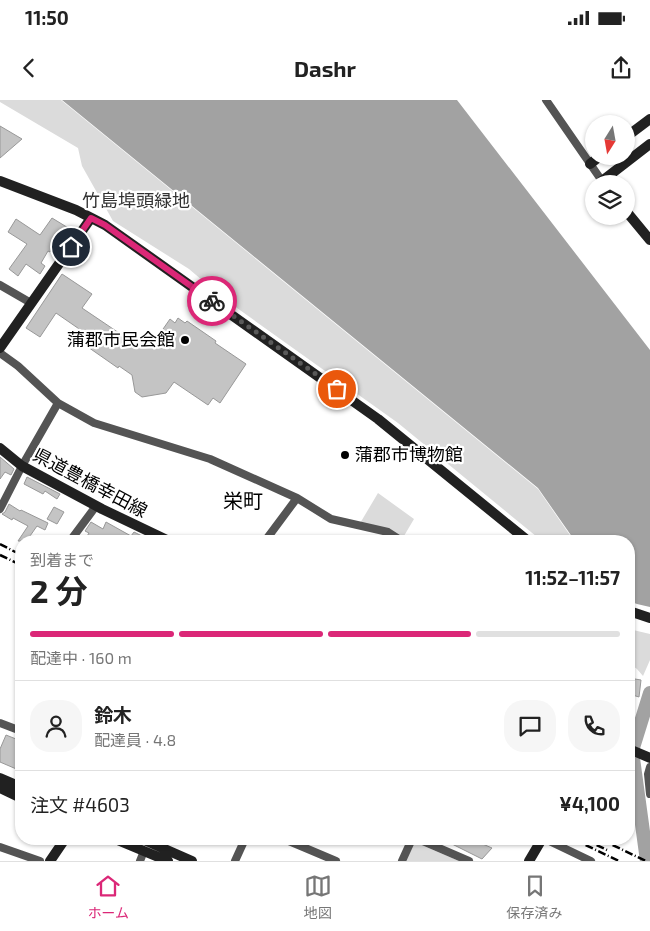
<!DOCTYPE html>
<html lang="ja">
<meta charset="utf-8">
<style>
body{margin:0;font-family:"Exo 2","Noto Sans JP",sans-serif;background:#f6f6f6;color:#222;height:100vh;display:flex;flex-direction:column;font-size:19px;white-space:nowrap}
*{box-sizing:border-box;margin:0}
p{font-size:16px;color:#767676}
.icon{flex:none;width:28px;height:28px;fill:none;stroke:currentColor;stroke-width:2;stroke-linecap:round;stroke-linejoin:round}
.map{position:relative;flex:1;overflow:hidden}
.sheet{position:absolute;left:15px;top:435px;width:620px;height:310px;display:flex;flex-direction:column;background:#fff;border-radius:20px;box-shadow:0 1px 4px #0004}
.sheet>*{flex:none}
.needle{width:32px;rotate:191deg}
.fabs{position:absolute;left:585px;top:15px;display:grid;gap:10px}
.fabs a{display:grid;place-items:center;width:50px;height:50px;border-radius:50%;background:#fff;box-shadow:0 1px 4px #0004;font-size:25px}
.pin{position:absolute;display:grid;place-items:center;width:42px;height:42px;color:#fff;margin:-21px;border:2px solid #fff;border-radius:50%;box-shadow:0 1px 5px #0007}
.courier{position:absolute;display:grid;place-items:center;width:50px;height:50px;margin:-25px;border:4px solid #db2777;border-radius:50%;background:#fff;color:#222;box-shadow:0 1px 6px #0007}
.headline em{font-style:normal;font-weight:700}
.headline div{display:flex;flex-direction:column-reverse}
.headline{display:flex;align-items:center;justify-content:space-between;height:85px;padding:0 15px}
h1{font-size:32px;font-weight:700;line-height:38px}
.bar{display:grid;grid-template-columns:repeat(4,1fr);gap:8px 5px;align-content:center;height:60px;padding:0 15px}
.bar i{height:6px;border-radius:4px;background:#e0e0e0}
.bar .current{background:#db2777}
.bar p{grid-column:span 4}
.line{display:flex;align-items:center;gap:12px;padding:0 15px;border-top:1px solid #e0e0e0}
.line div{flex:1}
.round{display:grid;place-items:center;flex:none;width:52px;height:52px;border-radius:20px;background:#f6f6f6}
.status{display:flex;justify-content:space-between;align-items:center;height:35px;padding:0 25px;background:#fff;direction:ltr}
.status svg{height:14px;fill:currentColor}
header{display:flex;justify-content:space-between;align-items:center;height:65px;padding:0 15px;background:#fff;font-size:22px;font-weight:700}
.tab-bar{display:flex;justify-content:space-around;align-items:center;height:70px;border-top:1px solid #e0e0e0;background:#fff;font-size:14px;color:#767676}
.tab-bar a{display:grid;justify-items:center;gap:2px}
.tab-bar .current{color:#db2777}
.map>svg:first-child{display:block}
.green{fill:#dbdbdb}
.water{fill:#a2a2a2}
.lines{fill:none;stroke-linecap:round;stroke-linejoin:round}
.river{stroke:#a2a2a2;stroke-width:14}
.building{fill:#c4c4c4;stroke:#989898}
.street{stroke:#545454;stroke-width:8}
.secondary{stroke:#212121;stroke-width:10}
.rail{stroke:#000;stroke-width:2.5;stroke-dasharray:8 2.5 1 2.5;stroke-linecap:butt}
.done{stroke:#595959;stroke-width:5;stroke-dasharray:0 9}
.route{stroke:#db2777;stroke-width:6}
.poi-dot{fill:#000;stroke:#fff;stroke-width:2}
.labels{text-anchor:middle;stroke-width:4.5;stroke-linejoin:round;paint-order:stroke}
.park-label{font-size:18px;fill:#323232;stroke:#fff}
.poi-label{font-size:18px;fill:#000;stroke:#fff;text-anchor:end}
.street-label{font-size:18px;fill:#000;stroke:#fff}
.quarter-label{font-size:20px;fill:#000;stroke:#fff}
</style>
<div class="status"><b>11:50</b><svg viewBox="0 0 49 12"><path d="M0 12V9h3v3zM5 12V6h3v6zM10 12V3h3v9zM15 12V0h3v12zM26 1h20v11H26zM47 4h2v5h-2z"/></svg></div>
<header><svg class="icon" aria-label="back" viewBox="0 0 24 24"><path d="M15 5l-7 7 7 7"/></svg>Dashr<svg class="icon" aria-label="share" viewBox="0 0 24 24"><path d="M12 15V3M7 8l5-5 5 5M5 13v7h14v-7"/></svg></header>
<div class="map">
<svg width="650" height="761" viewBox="0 0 650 761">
<rect width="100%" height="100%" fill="#fff"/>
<path class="green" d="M0,0h61l477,389 36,52h-32l-144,-118 -175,-125 -34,-29 -76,-48 -31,-55 -4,-18 -78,-46z
M378,393l36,26 -13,22 -42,-16z
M629,529l21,5v26l-7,16 -6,-7 -8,-6z
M412,741l47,20h-54z"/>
<path class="water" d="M62,0h395l193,250v257l-13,-3 -8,-3v-60h-54l-37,-53z"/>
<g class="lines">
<path class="river" d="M647,761l-15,-110 18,-58"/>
</g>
<path class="building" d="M0,26l22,13 -22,19z
M52,118l18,11 -8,12 -3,-2 -9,13 -2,-1 -7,12 4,3 -5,8 -14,-10 -8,12 -9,-7 18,-25 -19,-12 8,-13 24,16z
M62,174l30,20 -10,14 46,31 4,-4 9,6 10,-2 3,3 16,-23 5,4 3,-5 7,5 2,-2 29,20 -1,2 31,21 -26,39 -7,-5 -5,7 -34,-23 -8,11 -24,4 -7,-5 -3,-17 -13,-9 -1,2 -33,-23 5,-7 -6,-3 1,-2 -29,-20 -16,24 -14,-9z
M0,357l14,12 -3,6 -6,-3 -5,7z
M27,377l33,17 -3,5 -12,-8 -2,3 -19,-10z
M9,404l11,7 1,-1 27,13 -3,7 -8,-4 -7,10 11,5h-23l10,-15 -15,-8 -1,2 -10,-6 3,-2z
M54,407l10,5 -7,12 -10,-5z
M91,422l12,7 3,-7 25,14 3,-4 8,4 -3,4 3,1h-58l5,-8 -4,-2z
M629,578l12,2 -2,17 -10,-3z
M6,635l15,6v30l-21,-9v-13z
M442,739h29l21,9 -10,11z"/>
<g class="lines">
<path class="street" d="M546,0l56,81
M0,185l31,18
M0,253l18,13 40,37 36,20 116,36 87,39 34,21 57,13 14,9
M0,409l22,-43 36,-63
M70,441l26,-35
M265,441l32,-43
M0,623l21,8
M650,667l-2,7 2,20
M284,739l52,22
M418,739l51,22
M545,739l46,22
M0,747l40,14
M140,761l4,-10
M235,761l10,-22
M402,761l10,-22"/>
<path class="secondary" d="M626,37l24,-18
M590,64l10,-8
M0,81l76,29 29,15 273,194 150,122
M604,84l-2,-3 48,-37
M626,111l24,29
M0,248l91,-130
M0,348l22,18 80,43 67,32
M629,511l21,7
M629,649l21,9
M0,678l21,9
M0,688l21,10
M115,739l53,22
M142,739l50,22
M50,761l15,-22
M529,761l13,-22"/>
<path class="rail" d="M0,444l21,11
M0,455l21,10
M573,739l46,22
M584,739l23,11
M600,739l46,22"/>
</g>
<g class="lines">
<path class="done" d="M212,201l125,88"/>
<path class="route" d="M71,147l20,-29 14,7 107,76"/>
</g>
<g class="poi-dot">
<circle cx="185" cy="240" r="5"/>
<circle cx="345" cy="355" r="5"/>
</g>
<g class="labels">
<g class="park-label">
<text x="136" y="107">竹島埠頭緑地</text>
</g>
<g class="poi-label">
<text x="175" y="246">蒲郡市民会館</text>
<text x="355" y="361" text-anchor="start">蒲郡市博物館</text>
</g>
<g class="street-label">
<text transform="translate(90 383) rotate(28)" y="6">県道豊橋幸田線</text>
</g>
<g class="quarter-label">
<text x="243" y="408">栄町</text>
</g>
</g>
</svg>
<div class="fabs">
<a><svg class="needle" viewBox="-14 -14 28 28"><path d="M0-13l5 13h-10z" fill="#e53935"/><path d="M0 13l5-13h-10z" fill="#767676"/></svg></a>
<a><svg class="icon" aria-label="layers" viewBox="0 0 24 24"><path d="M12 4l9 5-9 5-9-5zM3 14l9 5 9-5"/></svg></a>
</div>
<div class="pin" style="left:337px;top:289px;background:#ea580c"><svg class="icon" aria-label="bag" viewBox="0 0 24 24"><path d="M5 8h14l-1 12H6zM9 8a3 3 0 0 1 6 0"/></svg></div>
<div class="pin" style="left:71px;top:147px;background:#1f2937"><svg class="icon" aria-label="home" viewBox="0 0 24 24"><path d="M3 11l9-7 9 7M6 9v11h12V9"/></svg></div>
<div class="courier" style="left:212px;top:201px"><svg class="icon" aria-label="bike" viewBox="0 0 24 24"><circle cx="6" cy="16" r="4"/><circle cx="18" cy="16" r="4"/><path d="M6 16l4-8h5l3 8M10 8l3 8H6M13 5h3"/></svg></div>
<section class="sheet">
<div class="headline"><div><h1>2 分</h1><p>到着まで</p></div><em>11:52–11:57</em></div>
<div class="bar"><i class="current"></i><i class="current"></i><i class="current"></i><i></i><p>配達中 · 160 m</p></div>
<div class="line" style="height:90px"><a class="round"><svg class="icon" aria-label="person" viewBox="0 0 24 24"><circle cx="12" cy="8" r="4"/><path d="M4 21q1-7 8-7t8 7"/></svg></a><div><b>鈴木</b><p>配達員 · 4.8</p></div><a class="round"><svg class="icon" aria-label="chat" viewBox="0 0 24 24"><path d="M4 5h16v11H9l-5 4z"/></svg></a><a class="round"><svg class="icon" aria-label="phone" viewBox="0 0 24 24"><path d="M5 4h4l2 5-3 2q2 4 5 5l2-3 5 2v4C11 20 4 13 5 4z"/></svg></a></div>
<div class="line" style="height:65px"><div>注文 #4603</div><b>¥4,100</b></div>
</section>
</div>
<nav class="tab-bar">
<a class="current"><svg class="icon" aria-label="home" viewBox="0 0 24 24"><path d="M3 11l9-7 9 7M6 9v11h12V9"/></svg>ホーム</a>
<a><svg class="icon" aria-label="map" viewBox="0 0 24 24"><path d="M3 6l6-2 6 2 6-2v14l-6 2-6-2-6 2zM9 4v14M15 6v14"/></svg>地図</a>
<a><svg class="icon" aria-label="saved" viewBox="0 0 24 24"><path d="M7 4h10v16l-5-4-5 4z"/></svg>保存済み</a>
</nav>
